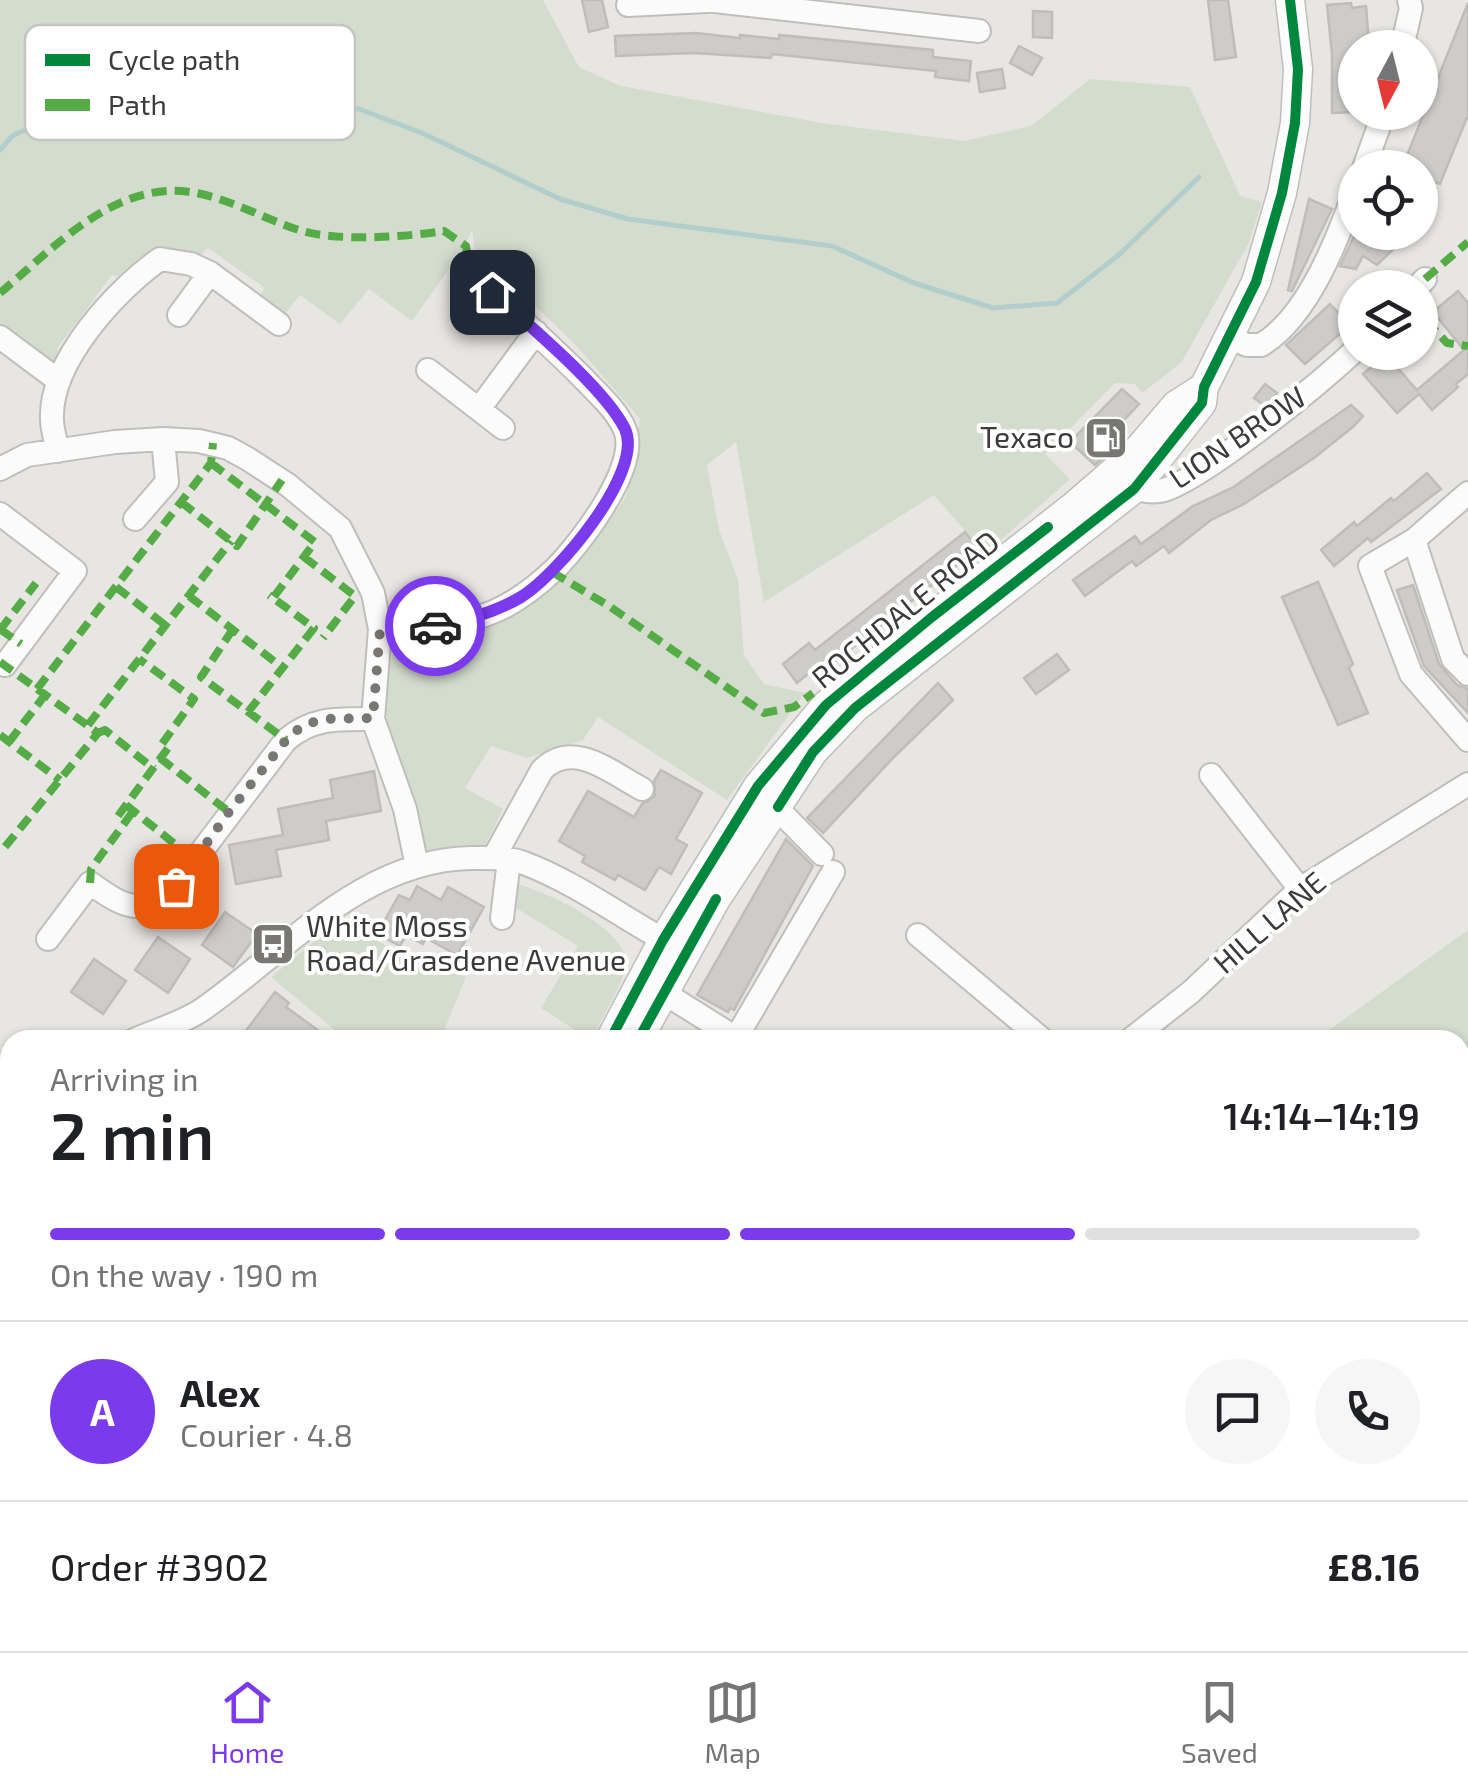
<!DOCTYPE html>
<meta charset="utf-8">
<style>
body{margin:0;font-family:"Exo 2",sans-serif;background:#f6f6f6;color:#202124;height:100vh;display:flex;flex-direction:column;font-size:38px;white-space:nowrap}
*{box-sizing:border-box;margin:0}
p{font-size:32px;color:#757577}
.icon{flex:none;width:55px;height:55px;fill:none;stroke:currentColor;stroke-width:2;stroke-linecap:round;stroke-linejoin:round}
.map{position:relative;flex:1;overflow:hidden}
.drawer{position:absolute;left:0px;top:1030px;width:1470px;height:622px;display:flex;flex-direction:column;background:#fff;border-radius:30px 30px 0 0;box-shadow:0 2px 8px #0004}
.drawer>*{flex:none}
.needle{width:65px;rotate:187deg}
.tools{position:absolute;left:1338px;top:30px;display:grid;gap:20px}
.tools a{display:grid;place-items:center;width:100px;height:100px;border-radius:50%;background:#fff;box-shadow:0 2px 8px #0004;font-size:50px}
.pin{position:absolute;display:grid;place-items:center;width:85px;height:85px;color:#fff;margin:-42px;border-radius:20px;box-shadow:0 5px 15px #0006}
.courier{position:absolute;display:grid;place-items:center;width:100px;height:100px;margin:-50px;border:8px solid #7c3aed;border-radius:50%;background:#fff;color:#222;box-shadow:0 2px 12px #0007}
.headline em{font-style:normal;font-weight:600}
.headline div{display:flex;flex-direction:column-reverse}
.headline{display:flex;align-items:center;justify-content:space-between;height:170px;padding:0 50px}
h1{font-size:65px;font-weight:600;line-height:75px}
.bar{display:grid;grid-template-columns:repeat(4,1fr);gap:15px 10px;align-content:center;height:120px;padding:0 50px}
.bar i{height:12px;border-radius:8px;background:#e0e0e0}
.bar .on{background:#7c3aed}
.bar p{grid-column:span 4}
.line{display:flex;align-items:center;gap:25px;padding:0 50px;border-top:2px solid #e0e0e0}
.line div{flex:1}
.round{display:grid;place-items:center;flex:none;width:105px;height:105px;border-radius:52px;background:#f6f6f6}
.menu{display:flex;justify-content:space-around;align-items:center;height:140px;border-top:2px solid #e0e0e0;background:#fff;font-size:28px;color:#757577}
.menu a{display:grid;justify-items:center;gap:5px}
.menu .on{color:#7c3aed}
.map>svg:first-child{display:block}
.green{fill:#d4dcce}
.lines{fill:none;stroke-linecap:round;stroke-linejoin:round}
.stream{stroke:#b1cecd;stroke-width:5}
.building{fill:#ceccc9;stroke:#bebdba;stroke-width:2.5}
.minor-casing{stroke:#c0bebc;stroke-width:26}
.major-casing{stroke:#c0bebc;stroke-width:31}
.minor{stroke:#fcfbfb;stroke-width:22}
.major{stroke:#fcfbfb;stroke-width:28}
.quiet{stroke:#55ac46;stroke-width:8;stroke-dasharray:15 8;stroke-linecap:butt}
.cycleway-casing{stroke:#fff;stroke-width:16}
.cycleway{stroke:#00873e;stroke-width:10}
.done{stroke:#797774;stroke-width:10;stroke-dasharray:0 18}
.route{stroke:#7c3aed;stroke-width:12}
.labels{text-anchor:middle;stroke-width:8;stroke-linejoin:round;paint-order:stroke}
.poi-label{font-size:30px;fill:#3d3b39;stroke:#fff;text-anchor:end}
.street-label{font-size:30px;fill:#3d3b39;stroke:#fff}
.key{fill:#fff;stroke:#c5c4c4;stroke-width:2.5}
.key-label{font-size:28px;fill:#3d3b39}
</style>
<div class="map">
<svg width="1468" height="1651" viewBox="0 0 1468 1651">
<rect width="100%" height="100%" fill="#e8e6e2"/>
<path class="green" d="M0,0h543l36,67 42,19 201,37 142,18 67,-15 59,-47 100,8 50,109 22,6 -14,43 -67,118 -39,30 -7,-9 -20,-1 -70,71 25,25 -85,75 -51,-59 -170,107 -28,-160 -29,23 12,65 19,49 6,76 20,29 41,9 -78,107 -129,-83 -15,23 -56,18 -36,-12 -26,42 38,21 -22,46 -61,3c-17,-66 -50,-143 -25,-210l74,-12 54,-25 62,-57 41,-57 14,-78 -67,-77 -98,-93 -3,-19 -8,18 -52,73 -43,-32 -29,35 -40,-29 -20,25 -25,-19 10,-13 -57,-40 -10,9 -75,20 -11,-2 -55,73 4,7 -6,12 -55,-35z
M517,884c29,8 108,43 109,79 0,17 -27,60 -35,77l-50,-32 37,-62 -62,-38 -7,5z
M344,917l45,31 77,29 -26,63h-109l5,-9 -65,-54z
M1468,930v721h-286l-11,-8 289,-1v-602h-145z
M0,1587l10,6v49l81,1 14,8h-105z"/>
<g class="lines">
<path class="stream" d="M0,150l12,-14 133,-61 121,24 93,10 63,24 138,66 68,20 204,27 82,37 79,25 64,-5 63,-49 79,-77"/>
</g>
<path class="building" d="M582,0h20l6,27 -19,5z
M1208,0h20l8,57 -21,3z
M1351,3l1,5 14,-2 3,39 -14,2v65l-23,1v-59l-5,-49z
M1468,3v112l-28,69 -20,-8v-8h-18z
M1033,11l19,1v26l-19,-1z
M696,33l44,5v-3l39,4v-4l154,15v7l38,4 -2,20 -34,-4 1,-6 -164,-17 -1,4 -77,-5 -78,3 -1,-20z
M1019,46l23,12 -10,17 -22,-12z
M1002,69l3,19 -25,4 -3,-19z
M1309,199l23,10 -40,82 -4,-1z
M1356,232h55l-34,33 -14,-9 -7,13 -16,-3z
M1458,291l10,12v71l-12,10 2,3 -26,23 -13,-16 -22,19 -34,-39 23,-19 31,35 47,-40 -31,-38z
M1330,304l20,21 -45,39 -19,-19z
M1265,384l12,9 -12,13 -11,-8z
M1122,389l17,15 -29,31 9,9 -24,21 -25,-23z
M1351,405l12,11 -9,10 -40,32 -70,46 -33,16 -42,33 -5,-7 -28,20 -4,-5 -47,35 -12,-16 62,-44 6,8 52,-38 39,-18z
M1427,473l14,16 -70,53 -3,-4 -34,28 -13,-16 33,-28 3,4 34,-28 3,3z
M965,532l13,17 -159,125 -4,-6 -18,15 -14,-19 26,-21 6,7z
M1318,582l35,82 -4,4 19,45 -30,12 -56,-128z
M1413,585l26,79 18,21 11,4v24l-44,-47 -27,-76z
M1057,654l12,16 -33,24 -12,-16z
M938,683l15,17 -59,57 -71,76 -16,-15z
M661,770l41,23 -26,46 11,6 -16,29 -12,-7 -14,23 -27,-15 -3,5 -33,-18 3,-6 -26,-15 29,-50 46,26 8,-13 13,-8 -1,-15z
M374,771l7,40 -55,10 3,19 -53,10 5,26 -45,8 -7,-39 54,-10 -5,-26 55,-11 -3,-18z
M786,839l27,27 -79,144 -4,-2 -2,4 -31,-17z
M417,886l24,14 7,-13 36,20 -27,48 -31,-17 -3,6 -17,-9 -6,11 -23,-12 22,-39 11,5z
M225,912l32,22 -24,33 -31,-22z
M158,937l32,22 -22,34 -33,-23z
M94,959l32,22 -23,33 -32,-22z
M275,992l14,11 -3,4 33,24 -6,9h-74z"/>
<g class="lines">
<g class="minor-casing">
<path id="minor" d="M706,0l273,31
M628,5l79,-4
M1402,48l9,-40 -2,-8
M1364,168l20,-56
M1416,288l9,-9
M179,315l31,-42
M0,337l59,44
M1229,337l18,8h14c47,-28 76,-105 94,-154
M428,370l75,58
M479,409l57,-77
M58,451c-2,-10 -6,-21 -6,-31 -3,-58 64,-130 108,-161l31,5 19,9 69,51
M0,469l27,-14 88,-13 48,-3 36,2 29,7 20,11 40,26 52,43 33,65 7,36 -7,90 32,90 12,57
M1122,482c11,6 25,11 38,9 37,-7 165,-111 195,-141
M1468,493l-54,47 -44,26 41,108 57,66
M0,514l75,57 -70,94
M135,519l32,-37 -4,-43
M1414,540l39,119 15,15
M380,629c37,-2 78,-2 113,-17 24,-10 44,-26 62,-43 25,-25 85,-103 70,-139 -8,-20 -28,-37 -43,-53 -36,-36 -74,-70 -112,-104
M1211,775l89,114
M765,796l57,58
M494,857l48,-87c31,-31 68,2 100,19
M502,918l7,-58
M918,935l125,105
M48,939l42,-56c35,25 52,35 86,2l110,-145c27,-23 52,-21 87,-21
M653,986l86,54
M736,1038l97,-166
M134,1040c22,-10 49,-17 69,-31 84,-59 159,-149 268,-151 18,0 37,-1 53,5 55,21 103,58 154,85
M1130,1040l61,-48 109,-103 168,-105
M0,1077l10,-2
M1460,1178l8,-10
M0,1418l10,-5
M253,1642l12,9
M723,1651l2,-9
M875,1651l3,-9"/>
</g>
<g class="major-casing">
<path id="major" d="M610,1040l53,-100 95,-154 68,-81 106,-88 142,-111 61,-53 41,-48 28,-18
M638,1040l78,-141 97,-147 42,-44 279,-219 68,-86 2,-16 52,-105 26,-89 13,-70 3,-54 -8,-69
M281,1651l5,-9"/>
</g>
<use href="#minor" class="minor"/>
<use href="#major" class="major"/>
<path class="quiet" d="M1425,279l43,-37
M0,293c48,-40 101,-98 167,-102 45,-3 91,26 132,39 36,12 107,7 145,1l22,15 4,27
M1426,320l21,23 21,3
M211,463l104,79 -42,56
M181,502l56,44 45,-66
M304,557l51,39 -32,42
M552,572l57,34 155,107 30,-6 19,-14
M116,587l49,38
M189,596l94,72
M0,629l21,15
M233,629l-32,48 85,63
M0,630l36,-47
M0,662l98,71 -98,120
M37,689l174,-226 2,-20
M248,712l66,-84 -45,-33
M88,725l143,-184
M98,733l7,-3 49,39
M0,735l60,45
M9,742l36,-47
M160,758l69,54
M126,805l69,55
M118,816l50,-68 -6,-4 32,-45 -55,-40
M90,883l1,-14 43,-59
M1460,1391h8"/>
<g class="cycleway-casing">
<path id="cycleway" d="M778,807l35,-55 42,-44 279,-219 68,-86 2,-16 52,-105 26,-89 13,-70 3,-54 -8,-69
M610,1040l53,-100 95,-154 68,-81 106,-88 116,-90
M638,1040l78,-141"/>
</g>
<use href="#cycleway" class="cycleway"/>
</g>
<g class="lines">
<path class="done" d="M176,886l53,-74 57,-72 16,-14 21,-7 50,-1 7,-89 55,-3"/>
<path class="route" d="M435,626c30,-6 59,-13 86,-29 35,-21 124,-125 104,-168 -20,-41 -98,-105 -133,-137"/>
</g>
<defs>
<g id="fuel-square" transform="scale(2.25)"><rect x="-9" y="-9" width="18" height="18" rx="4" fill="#797774" stroke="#fff"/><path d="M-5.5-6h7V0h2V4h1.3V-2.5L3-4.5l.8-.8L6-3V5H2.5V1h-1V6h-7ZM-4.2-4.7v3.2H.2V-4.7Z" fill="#fff"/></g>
<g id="bus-square" transform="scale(2.25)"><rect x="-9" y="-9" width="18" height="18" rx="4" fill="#797774" stroke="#fff"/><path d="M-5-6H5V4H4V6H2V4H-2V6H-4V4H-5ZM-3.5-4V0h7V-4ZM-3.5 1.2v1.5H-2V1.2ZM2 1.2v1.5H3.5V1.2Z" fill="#fff"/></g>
</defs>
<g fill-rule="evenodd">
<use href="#fuel-square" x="1106" y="438"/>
<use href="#bus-square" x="273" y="944"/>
</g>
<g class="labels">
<g class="poi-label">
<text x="1074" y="448">Texaco</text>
<text x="306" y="937" text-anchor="start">White Moss<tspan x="306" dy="34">Road/Grasdene Avenue</tspan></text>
</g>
<g class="street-label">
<text transform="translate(1238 438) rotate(-34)" y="10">LION BROW</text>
<text transform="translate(906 610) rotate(-39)" y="10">ROCHDALE ROAD</text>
<text transform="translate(1270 923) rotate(-41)" y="10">HILL LANE</text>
</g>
</g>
<rect x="25" y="25" width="330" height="115" rx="15" class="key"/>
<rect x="45" y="54" width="45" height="12" fill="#00873e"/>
<rect x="45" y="99" width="45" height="12" fill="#55ac46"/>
<g class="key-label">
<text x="108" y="70">Cycle path</text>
<text x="108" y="115">Path</text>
</g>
</svg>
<div class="tools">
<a><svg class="needle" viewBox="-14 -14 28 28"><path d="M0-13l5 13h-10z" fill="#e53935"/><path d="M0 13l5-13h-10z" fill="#757577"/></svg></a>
<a><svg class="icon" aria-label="locate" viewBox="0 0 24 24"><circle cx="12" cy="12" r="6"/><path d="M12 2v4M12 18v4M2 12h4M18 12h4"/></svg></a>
<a><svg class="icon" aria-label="layers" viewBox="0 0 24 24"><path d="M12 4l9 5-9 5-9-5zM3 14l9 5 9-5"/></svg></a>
</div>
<div class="pin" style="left:176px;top:886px;background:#ea580c"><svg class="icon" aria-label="bag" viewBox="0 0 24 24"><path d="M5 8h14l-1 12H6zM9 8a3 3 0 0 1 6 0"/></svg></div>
<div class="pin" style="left:492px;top:292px;background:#1f2937"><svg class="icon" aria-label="home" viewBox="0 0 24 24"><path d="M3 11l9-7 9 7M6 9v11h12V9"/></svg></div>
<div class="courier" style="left:435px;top:626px"><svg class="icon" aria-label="car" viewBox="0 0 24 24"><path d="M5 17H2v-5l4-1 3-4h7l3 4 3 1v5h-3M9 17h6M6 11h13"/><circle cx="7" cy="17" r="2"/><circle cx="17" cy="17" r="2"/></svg></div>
<section class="drawer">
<div class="headline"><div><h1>2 min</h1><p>Arriving in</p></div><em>14:14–14:19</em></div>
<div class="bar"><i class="on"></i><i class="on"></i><i class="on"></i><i></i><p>On the way · 190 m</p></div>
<div class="line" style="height:180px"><b class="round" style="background:#7c3aed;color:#fff">A</b><div><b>Alex</b><p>Courier · 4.8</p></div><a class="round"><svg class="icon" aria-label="chat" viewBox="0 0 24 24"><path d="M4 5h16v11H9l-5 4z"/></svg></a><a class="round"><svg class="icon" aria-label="phone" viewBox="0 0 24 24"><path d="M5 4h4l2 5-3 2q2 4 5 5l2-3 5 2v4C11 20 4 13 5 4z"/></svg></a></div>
<div class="line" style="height:130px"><div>Order #3902</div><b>£8.16</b></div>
</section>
</div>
<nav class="menu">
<a class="on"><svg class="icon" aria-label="home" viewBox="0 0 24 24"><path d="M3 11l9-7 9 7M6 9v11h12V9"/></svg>Home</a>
<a><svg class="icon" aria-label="map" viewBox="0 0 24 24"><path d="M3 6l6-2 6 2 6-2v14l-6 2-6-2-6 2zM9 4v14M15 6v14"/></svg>Map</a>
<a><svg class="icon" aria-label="saved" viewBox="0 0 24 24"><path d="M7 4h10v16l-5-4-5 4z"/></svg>Saved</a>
</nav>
